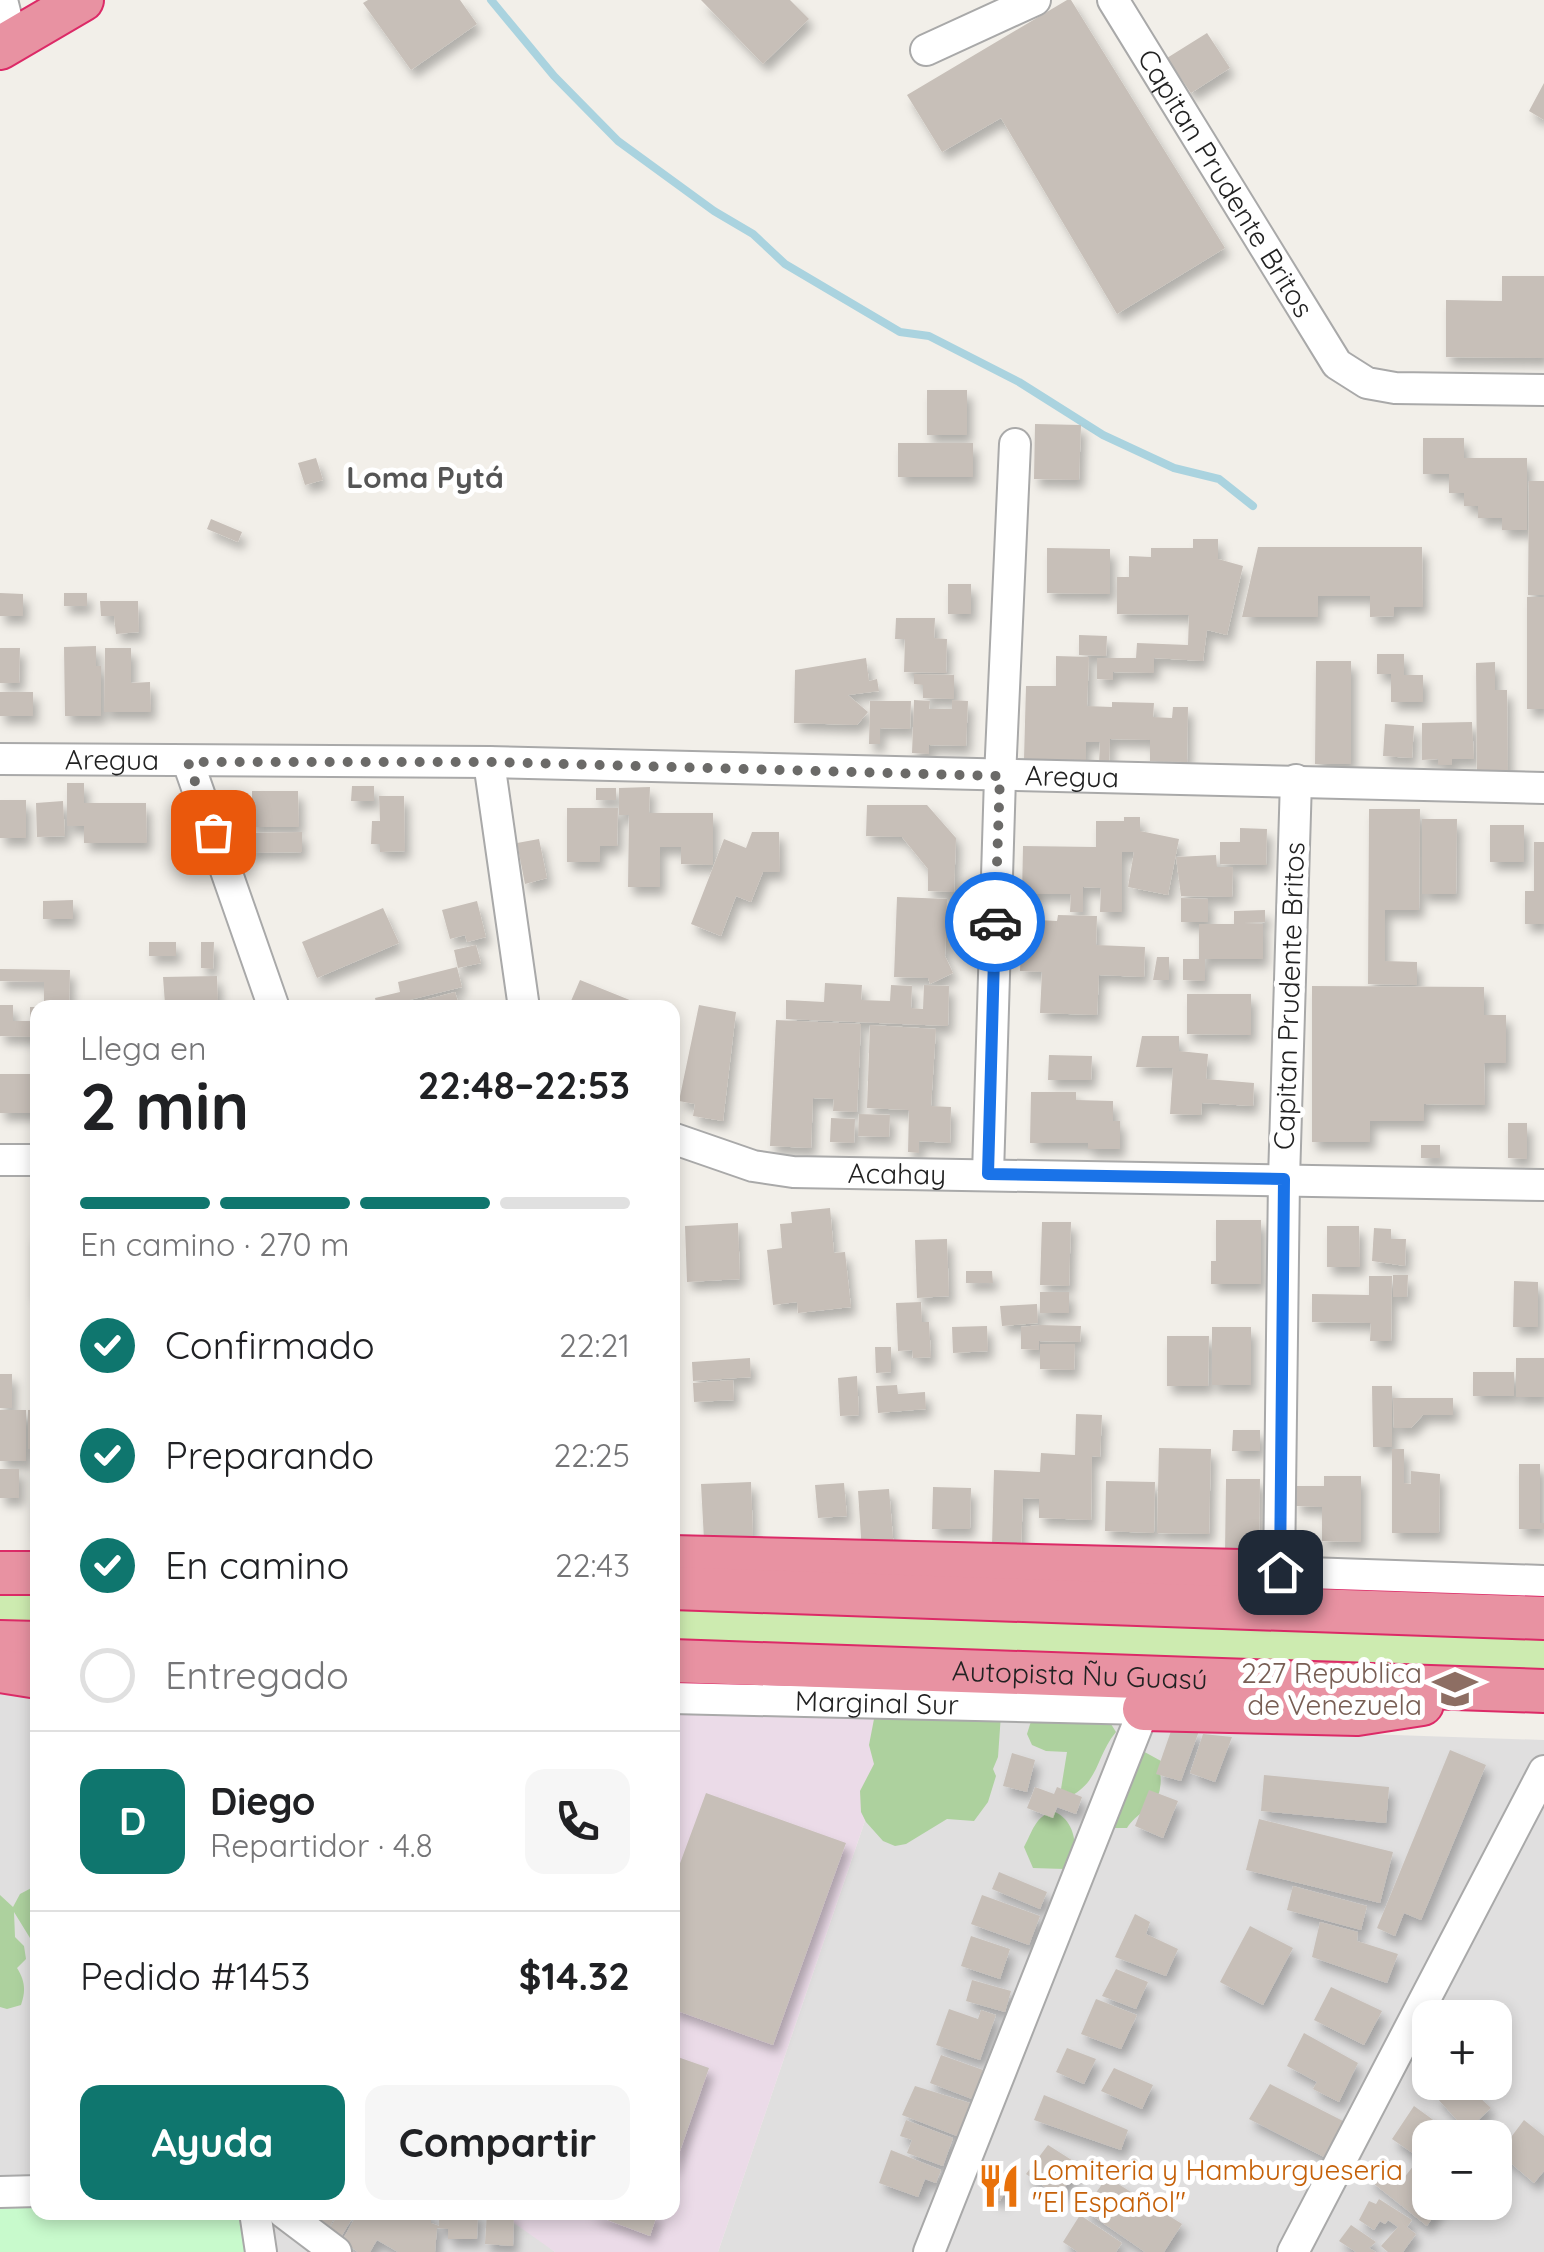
<!DOCTYPE html>
<html lang="es">
<meta charset="utf-8">
<style>
body{margin:0;font-family:Quicksand,sans-serif;background:#f6f6f6;color:#202124;height:100vh;display:flex;flex-direction:column;font-size:38px;white-space:nowrap}
*{box-sizing:border-box;margin:0}
p{font-size:32px;color:#757577}
.icon{flex:none;width:55px;height:55px;fill:none;stroke:currentColor;stroke-width:2;stroke-linecap:round;stroke-linejoin:round}
.map{position:relative;flex:1;overflow:hidden}
.side{position:absolute;left:30px;top:1000px;width:650px;height:1220px;display:flex;flex-direction:column;background:#fff;border-radius:20px;box-shadow:0 5px 15px #0003}
.side>*{flex:none}
.controls{position:absolute;left:1412px;top:2000px;display:grid;gap:20px}
.controls a{display:grid;place-items:center;width:100px;height:100px;border-radius:20px;background:#fff;box-shadow:0 5px 15px #0003;font-size:50px}
.pin{position:absolute;display:grid;place-items:center;width:85px;height:85px;color:#fff;margin:-42px;border-radius:20px;box-shadow:0 5px 15px #0006}
.courier{position:absolute;display:grid;place-items:center;width:100px;height:100px;margin:-50px;border:8px solid #1a73e8;border-radius:50%;background:#fff;color:#222;box-shadow:0 2px 12px #0007}
.headline em{font-style:normal;font-weight:700}
.headline div{display:flex;flex-direction:column-reverse}
.headline{display:flex;align-items:center;justify-content:space-between;height:170px;padding:0 50px}
h1{font-size:65px;font-weight:700;line-height:75px}
.bar{display:grid;grid-template-columns:repeat(4,1fr);gap:15px 10px;align-content:center;height:120px;padding:0 50px}
.bar i{height:12px;border-radius:8px;background:#e0e0e0}
.bar .current{background:#0f766e}
.bar p{grid-column:span 4}
.line{display:flex;align-items:center;gap:25px;padding:0 50px;border-top:2px solid #e0e0e0}
.line div{flex:1}
.round{display:grid;place-items:center;flex:none;width:105px;height:105px;border-radius:20px;background:#f6f6f6}
ol{padding:0 50px;list-style:none}
li{display:flex;align-items:center;gap:30px;height:110px}
li p{margin-inline-start:auto}
li .icon{padding:10px;border-radius:50%;background:#0f766e;color:#fff;stroke-width:4}
li:last-child{color:#757577}
li i{width:55px;height:55px;border:5px solid #e0e0e0;border-radius:50%}
.action{display:flex;gap:20px;margin-top:auto;padding:20px 50px}
.action a{flex:1;height:115px;border-radius:20px;background:#0f766e;color:#fff;font-size:40px;font-weight:700;line-height:115px;text-align:center}
.action a+a{background:#f6f6f6;color:#202124}
.map>svg:first-child{display:block}
.residential{fill:#e0dfdf;fill-rule:evenodd}
.industrial{fill:#ebdbe8}
.grass{fill:#cdebb0}
.forest{fill:#add19e}
.park{fill:#c8facc}
.lines{fill:none;stroke-linecap:round;stroke-linejoin:round}
.stream{stroke:#aad3df;stroke-width:8}
.building{fill:#c7bfb8;filter:url(#shadow)}
.minor-casing{stroke:#a9a9a9;stroke-width:34}
.highway-casing{stroke:#dc2a67;stroke-width:46}
.minor{stroke:#fff;stroke-width:30}
.highway{stroke:#e892a2;stroke-width:42}
.done{stroke:#6b6a68;stroke-width:10;stroke-dasharray:0 18}
.route{stroke:#1a73e8;stroke-width:12}
.labels{text-anchor:middle;stroke-width:10;stroke-linejoin:round;paint-order:stroke}
.street-label{font-size:28px;fill:#222;stroke:#fff}
.education-label{font-size:28px;fill:#785e54;stroke:#fff;text-anchor:end}
.food-label{font-size:28px;fill:#c56008;stroke:#fff;text-anchor:start}
.neighbourhood-label{font-size:30px;font-weight:bold;fill:#555;stroke:#fff}
</style>
<div class="map">
<svg width="1544" height="2252" viewBox="0 0 1544 2252">
<defs>
<filter id="shadow"><feDropShadow dx="5" dy="8" stdDeviation="5" flood-color="#0004"/></filter>
</defs>
<rect width="100%" height="100%" fill="#f2efe9"/>
<path class="residential" d="M0,1690l37,1 1,521 469,1 48,39h-555z
M900,1718l644,22v512h-826zM1430,2018h65v64h-65zM1430,2138h65v64h-65z"/>
<path class="industrial" d="M673,1713l227,5 -182,534h-163l-48,-34v-5l165,-1z"/>
<path class="grass" d="M0,1589l37,2v43l-37,-1z
M673,1609l871,26v43l-871,-26z"/>
<path class="forest" d="M884,1707l117,7 -3,43 -5,12 3,7 -8,26 -14,19 -27,-2 -41,25 -11,2 -12,-5 -17,-19 -5,-10 -1,-21 14,-27 -5,-19 5,-26z
M1032,1718l79,6 5,8c-20,24 -16,48 -45,64l-10,-7 6,-37 -21,-1 -14,-6 -5,-11z
M1130,1744l31,17c-2,9 1,18 -1,27 -1,16 -25,26 -33,40h-21z
M1055,1812c19,9 21,29 20,48l-11,9 -31,-1 -9,-21c8,-14 12,-34 31,-35z
M37,1885v53h-7l-16,-26 1,25 9,9 2,13 -9,9c8,13 9,22 4,37l-14,4 -7,-2v-112l13,12 7,-13z"/>
<path class="park" d="M37,2195l1,17 209,1 6,39h-253v-56z"/>
<g class="lines">
<path class="stream" d="M491,0l63,76 64,65 96,70 39,23 32,30 115,68 29,4 90,46 84,53 71,33 45,11 34,27"/>
</g>
<path class="building" d="M368,0h92l17,24 -66,46 -48,-67z
M701,0h89l19,19 -46,45z
M1067,0h4l154,248 -108,66 -116,-196 -59,34 -35,-57z
M1207,33l23,35 -39,25 -24,-35z
M1544,83v37l-15,-9z
M1502,276h42v82l-98,-1v-57l56,1z
M927,390h40v45h-40z
M1035,424l46,1 -2,55 -45,-1z
M1423,438h41v20h63v72h-25v-12h-24v-12h-14v-13h-15v-19h-26z
M898,443h75v34h-75z
M316,458l7,22 -18,5 -7,-22z
M1529,481h15v114h-16z
M211,519l31,13 -4,10 -31,-13z
M1193,539h25v20l25,7 -16,69 -20,-5 -4,31 -49,-3v15l-41,-1v8l-16,-1v-21h39l1,-15 51,2 1,-30 -72,-1v-37h12v-21l22,1v-9h42z
M1258,547h164l1,60h-29v9l-24,1v-21h-52v21h-76z
M1047,548l63,1v45l-63,-1z
M948,584h23v30h-23z
M0,593l23,1v22h-23z
M64,593h23v13h-23z
M1527,597h17v112h-17z
M100,601h38l1,31 -23,2 -2,-18h-13z
M896,618h39l-1,20 13,1 -1,34 -42,-1 1,-33h-10z
M1079,635l28,1 -1,20 -27,-1z
M96,646v20h5v50h-36l-1,-69z
M0,648h20l-1,35h-19z
M105,648h26v35l19,-1 1,30h-47z
M1377,654h27v21h19v27h-32v-28h-14z
M1056,656l33,1 -2,49 25,1v-5l42,1 -1,14 19,1 1,-11h15l-1,55 -37,-1v-21l-40,-1 -1,26h-10l1,-23h-14v18l-62,-1 2,-73h30z
M866,658l3,23 8,-2 2,12 -31,4 20,17 -11,13 -63,-2 1,-53z
M1316,661h35v103h-36z
M1495,662v28h12l1,87h-31l-1,-114z
M914,674l40,1v24l-31,-1v-13l-9,-1z
M0,692h33v24h-33z
M914,700l16,1 -1,8h23v-9l16,1 -2,45 -37,-1v9l-17,-1z
M870,701h41l-1,28 -30,-1v16h-11z
M1472,722l2,37h-22v6h-14v-6l-16,1v-37z
M1385,724l29,2 -2,32 -29,-2z
M67,783h17v20h62l1,40h-63v-17h-17z
M352,786h22v15h-23z
M650,787l-1,26h64v52l-32,-1v-17h-21v40h-32l1,-72h-10v-27z
M596,788h20v12h-20z
M252,791h46l1,36h-47z
M379,796h25l1,55 -25,1v-8h-9l1,-23h8z
M0,800h26v38h-26z
M238,800l10,1v20l-10,-1z
M63,801l2,35 -28,1 -1,-34z
M867,805h60l29,33 -2,54 -26,-1v-22l-26,-32 -36,-1z
M567,808h51l-1,38h-17v16h-33z
M1369,809h51l-1,101h-34v51l32,1v23l-49,-1z
M1124,817h16v14l39,8 -11,56 -40,-8 6,-35h-12v60h-22l1,-24 -18,-1v25h-13l1,-18h-49l1,-48 73,1v-26h28z
M1422,819h35l-1,75h-34z
M1490,825h34v37h-34z
M1240,828l27,1 -1,36 -46,-1v-22h20z
M302,832v20l-55,1v-20z
M752,832h27l1,40h-17l-12,30 -15,-6 -15,40 -30,-12 33,-85 22,9z
M539,839l8,39 -22,6 -8,-41z
M1534,842h10v82h-19v-33h9z
M1216,855l1,12h16l-1,30 -51,-1 -5,-39z
M897,897l50,2 -2,57 8,17 -23,11 -2,-6 -34,-1z
M1181,898l27,1v23h-27z
M73,900v19h-30v-18z
M477,901l9,36 -19,5 -2,-7 -15,4 -8,-29z
M383,908l16,35 -82,35 -15,-36z
M1265,910v12l-21,1 19,1v35h-58v22l-22,-1v-21h16v-35h35v-13z
M1058,915l39,1 -1,29 49,2 -1,30 -45,-2 -2,40 -57,-2 2,-41 -22,-1 1,-24h15l1,-27 20,1z
M149,942h27v14h-27z
M201,942h13l-1,27 -12,-1z
M476,945l5,18 -23,5 -4,-18z
M1157,957h12v23h-16z
M457,967l5,20 -85,21 -2,-10 25,-6 -2,-10z
M0,969l70,1 -1,38h-25v-26l-44,-1z
M217,976l1,27 -53,1 -2,-27z
M580,980l67,27v1h-79z
M825,983l37,2 -1,15 29,1 1,-16 21,1 -1,22 12,1 1,-24 25,1 -1,40 -162,-7v-19l38,2z
M1312,986l172,1v28h22v48h-22l1,42 -61,-1v17h-54v21h-58z
M455,992l5,16h-57l-1,-2z
M1187,994h64v41l-64,-1z
M0,1005h13v16h17v-14h8v30l-38,-1z
M699,1005l37,7 -13,109 -30,-5 2,-12 -16,-3z
M776,1020l85,4 -4,88 -24,-1 1,-12 -21,-1 -2,50 -41,-2z
M870,1025l66,4 -5,77 20,1 -1,36 -31,-2v12l-11,-1 1,-42 -42,-2z
M1142,1036h37v15l29,3 -2,25 48,4 -1,23 -51,-3 -1,12 -31,-1 3,-46 -37,-1z
M1049,1055l43,1 -1,24h-43z
M0,1074h38v39h-38z
M1031,1092h45v8l37,1v20h7v28h-32v-6h-58z
M859,1114l31,1 -1,22 -31,-1z
M831,1118l24,1 -1,24 -24,-1z
M1508,1123h19v36l-19,-1z
M1421,1145h19v13h-19z
M830,1208l4,45 11,-1 6,55 -53,6 -1,-11 -24,3 -6,-55 15,-2 -2,-24 12,-1 -1,-11z
M1216,1220h45v64h-50v-23h5z
M1042,1222h29l-2,64 -29,-1z
M738,1223l2,56 -53,3 -2,-56z
M1327,1226h32l1,41h-33z
M1374,1228l17,1v10h15l-1,27 -33,-5z
M30,1234h8v59h-8z
M947,1239l2,57 -32,2 -2,-58z
M966,1271h26l1,12h-27z
M1393,1275h15l-1,22h-14z
M1369,1276h23l-1,65h-21l1,-18 -59,-1v-28l57,1z
M1514,1281l24,1v45h-25z
M1040,1292h29v21h-29z
M921,1302l1,20h7l2,35 -18,1 -1,-8 -14,1 -2,-48z
M1037,1304l1,19 -36,3 -2,-20z
M1040,1325l41,1 -1,16 -41,-1v9l-18,-1v-22z
M987,1326l1,25 -35,2 -1,-26z
M1212,1327h39v58h-39z
M1167,1336h42l-1,50h-41z
M1040,1344h35l-1,26 -34,-1z
M875,1347h16v25l-15,1z
M750,1358l1,19 -58,4 -1,-19z
M1516,1358h28v39h-28z
M1473,1372h41v24h-41z
M0,1374h12v34h-12z
M857,1376l2,39 -19,1 -2,-38z
M733,1380l1,20 -40,2 -1,-19z
M897,1385l1,9 27,-2 1,17 -48,4 -2,-27z
M1372,1386h20v61h-19z
M1393,1398h60v17h-30l-12,13h-17z
M0,1410h26v51h-26z
M28,1410h10v39h-10z
M1076,1414l26,1 -2,42 -8,-1 -1,64 -52,-2v-19l-16,-1 -2,48h-29l2,-76 46,2 1,-19 34,2z
M1233,1430h27v21h-28z
M1159,1448l52,1 -2,85 -52,-1z
M1392,1449h12v34l7,1v-13l29,3 -1,59h-47z
M1519,1464h21v59h4v6h-25z
M0,1469h19v29h-19z
M1324,1476h37v66l-39,-1v-34l-26,-1v-20h28z
M1226,1479h34l-1,75 -34,-1z
M1106,1481l49,1 -1,51 -49,-2z
M751,1482l2,55 -49,3 -3,-56z
M844,1483l3,33 -29,2 -3,-33z
M933,1487l38,1 -1,41h-38z
M889,1489l5,61 -32,2 -4,-61z
M32,1494h6v35h-6z
M1171,1731h28l-18,50 -25,-7z
M1203,1734l29,3 -17,45 -25,-9z
M1450,1750l36,15 -65,155 -17,-7 -9,23 -18,-8z
M1012,1753l23,7 -8,32 -24,-6z
M1264,1775l125,12 -3,36 -125,-12z
M1035,1787l19,7 3,-7 25,10 -6,17 -19,-7 -4,11 -26,-10z
M1149,1790l29,11 -15,37 -28,-12z
M706,1793l140,50 -73,202 -101,-36v-124z
M1259,1819l134,33 -13,51 -134,-33z
M999,1872l48,20 -7,17 -48,-20z
M1293,1886l74,20 -6,24 -74,-20z
M982,1895l58,21 -11,29 -58,-21z
M1135,1914l15,8 -4,12 32,15 -12,27 -51,-19z
M1320,1922l38,10 -1,9 41,13 -11,29 -75,-26z
M1250,1926l43,22 -30,57 -43,-23z
M971,1936l39,13 -10,30 -39,-13z
M1116,1969l32,13 -12,27 -34,-13z
M972,1980l39,11 -6,21 -39,-11z
M1331,1987l51,24 -18,34 -50,-25z
M1096,1999l41,16 -16,34 -40,-15z
M949,2009l29,10 3,-9 15,5 -16,45 -44,-15z
M1304,2033l54,30 -19,39 -26,-13 4,-7 -30,-16z
M1067,2048l29,11 -12,25 -28,-12z
M672,2055l37,13 -36,103h-1z
M941,2055l42,15 -11,29 -42,-16z
M1114,2068l39,17 -11,24 -41,-18z
M1456,2082h7l28,26 -24,23 -31,-34z
M1270,2084l75,38 -19,36 -77,-39z
M915,2086l55,17 -13,33 -55,-21z
M1044,2095l84,35 -7,20 -87,-30z
M1414,2106l44,32h-28v27l-38,-26z
M906,2120l47,18 -10,28 -36,-13 5,-13 -12,-4z
M1524,2120l20,16v35l-10,12 -35,-30z
M1048,2145l33,21 -23,30 -32,-22z
M891,2150l50,20 -5,13 -11,-4 -7,18 -39,-14z
M1414,2165l16,13v24h13l-16,24 -59,-47 10,-12 22,16z
M996,2171l15,9 -11,21 -13,-9z
M1107,2177l75,47 -18,28h-19l-61,-42z
M1379,2199l33,21 -5,7 9,7 -13,18h-15l-7,-6 17,-19 -10,-7 -3,4 -5,-3 -6,9 -15,-10 10,-19 7,3z
M306,2212h31l-7,14z
M339,2212h17l-15,25 -12,-7z
M358,2212h73v11l8,3v-14h39l-1,27h-29v-10l-11,-1 -2,24h-37l-21,-12 -7,12h-12l-16,-11z
M487,2212h27l-1,34 -28,-2z
M586,2212h72l-8,24z
M1080,2215l42,28 -6,9h-38l-15,-10z
M1351,2225l25,17 -7,6 7,4h-20l-17,-11z"/>
<g class="lines">
<g class="minor-casing">
<g id="minor">
<path d="M2,0l4,16"/>
<path id="s1" d="M1113,0l224,364 30,19 28,5 149,2"/>
<path d="M926,50l109,-50"/>
<path id="s2" d="M0,759l489,3 1055,26"/>
<path d="M188,762l86,246"/>
<path d="M489,762l35,246"/>
<path d="M1296,780l-12,399 -5,393 265,9"/>
<path id="s3" d="M672,1138l81,28 40,6 751,13"/>
<path d="M0,1160h38"/>
<path d="M988,1174l12,-397 15,-333"/>
<path id="s4" d="M672,1698l472,11 -215,543"/>
<path d="M0,2192l38,-1"/>
<path d="M255,2212l6,40"/>
<path d="M283,2212l53,40"/>
<path d="M1293,2252l251,-481"/>
</g>
</g>
<g class="highway-casing">
<g id="highway">
<path d="M0,48l82,-48"/>
<path d="M672,1557l607,15"/>
<path d="M0,1573h38"/>
<path d="M672,1588l872,30"/>
<path d="M0,1642l38,1"/>
<path id="s5" d="M672,1661l872,30"/>
<path d="M0,1671l38,6"/>
<path d="M1144,1709l213,5 65,-10"/>
</g>
</g>
<use href="#minor" class="minor"/>
<use href="#highway" class="highway"/>
</g>
<g class="lines">
<path class="done" d="M213,832l-25,-70h301l511,14 -5,146"/>
<path class="route" d="M995,922l-7,252 296,5 -4,393"/>
</g>
<defs>
<g id="school-bare" transform="scale(3.45)"><path d="M0-5L7-2L0 1L-7-2ZM-4 1L0 2.5L4 1V4Q0 6-4 4Z" fill="#8d6e63" stroke="#fff" stroke-width="2.5" paint-order="stroke"/></g>
<g id="restaurant-bare" transform="scale(3.45)"><path d="M-5-6h1v4h1v-4h1v4h1v-4h1v5L-1.5 .5V6h-2V.5L-5-1ZM5-6V6H3V1.5H1.5Q1.5-4 5-6Z" fill="#e8710a" stroke="#fff" stroke-width="2.5" paint-order="stroke"/></g>
</defs>
<g fill-rule="evenodd">
<use href="#school-bare" x="1455" y="1689"/>
<use href="#restaurant-bare" x="999" y="2186"/>
</g>
<g class="labels">
<g class="street-label">
<text dy="10" stroke="none"><textPath href="#s1" startOffset="215">Capitan Prudente Britos</textPath></text>
<text dy="10" stroke="none"><textPath href="#s2" startOffset="112">Aregua</textPath></text>
<text dy="10" stroke="none"><textPath href="#s2" startOffset="1072">Aregua</textPath></text>
<text transform="translate(1289 996) rotate(-88)" y="10">Capitan Prudente Britos</text>
<text dy="10" stroke="none"><textPath href="#s3" startOffset="230">Acahay</textPath></text>
<text dy="10" stroke="none"><textPath href="#s5" startOffset="408">Autopista Ñu Guasú</textPath></text>
<text dy="10" stroke="none"><textPath href="#s4" startOffset="205">Marginal Sur</textPath></text>
</g>
<g class="education-label">
<text x="1422" y="1683">227 Republica<tspan x="1422" dy="32">de Venezuela</tspan></text>
</g>
<g class="food-label">
<text x="1032" y="2180">Lomiteria y Hamburgueseria<tspan x="1032" dy="32">"El Español"</tspan></text>
</g>
<g class="neighbourhood-label">
<text x="425" y="488">Loma Pytá</text>
</g>
</g>
</svg>
<div class="controls">
<a>+</a>
<a>−</a>
</div>
<div class="pin" style="left:213px;top:832px;background:#ea580c"><svg class="icon" aria-label="bag" viewBox="0 0 24 24"><path d="M5 8h14l-1 12H6zM9 8a3 3 0 0 1 6 0"/></svg></div>
<div class="pin" style="left:1280px;top:1572px;background:#1f2937"><svg class="icon" aria-label="home" viewBox="0 0 24 24"><path d="M3 11l9-7 9 7M6 9v11h12V9"/></svg></div>
<div class="courier" style="left:995px;top:922px"><svg class="icon" aria-label="car" viewBox="0 0 24 24"><path d="M5 17H2v-5l4-1 3-4h7l3 4 3 1v5h-3M9 17h6M6 11h13"/><circle cx="7" cy="17" r="2"/><circle cx="17" cy="17" r="2"/></svg></div>
<section class="side">
<div class="headline"><div><h1>2 min</h1><p>Llega en</p></div><em>22:48–22:53</em></div>
<div class="bar"><i class="current"></i><i class="current"></i><i class="current"></i><i></i><p>En camino · 270 m</p></div>
<ol>
<li><svg class="icon" aria-label="check" viewBox="0 0 24 24"><path d="M5 12l5 5 9-10"/></svg>Confirmado<p>22:21</p></li>
<li><svg class="icon" aria-label="check" viewBox="0 0 24 24"><path d="M5 12l5 5 9-10"/></svg>Preparando<p>22:25</p></li>
<li><svg class="icon" aria-label="check" viewBox="0 0 24 24"><path d="M5 12l5 5 9-10"/></svg>En camino<p>22:43</p></li>
<li><i></i>Entregado</li>
</ol>
<div class="line" style="height:180px"><b class="round" style="background:#0f766e;color:#fff">D</b><div><b>Diego</b><p>Repartidor · 4.8</p></div><a class="round"><svg class="icon" aria-label="phone" viewBox="0 0 24 24"><path d="M5 4h4l2 5-3 2q2 4 5 5l2-3 5 2v4C11 20 4 13 5 4z"/></svg></a></div>
<div class="line" style="height:130px"><div>Pedido #1453</div><b>$14.32</b></div>
<div class="action"><a>Ayuda</a><a>Compartir</a></div>
</section>
</div>
